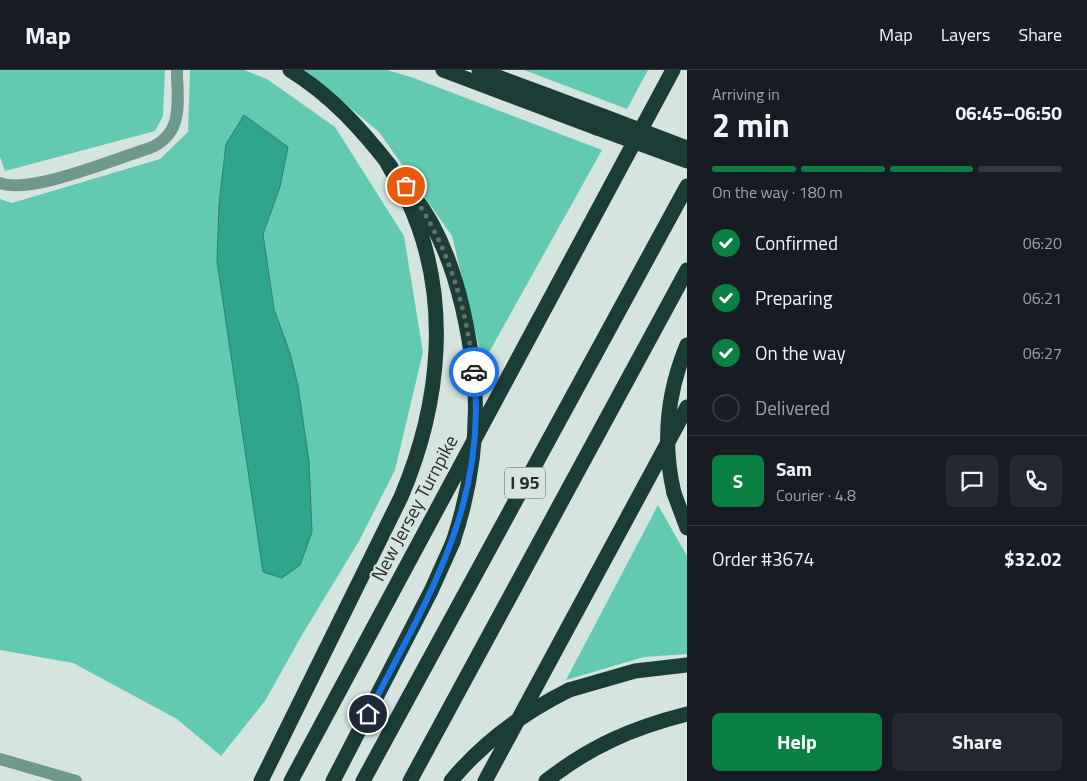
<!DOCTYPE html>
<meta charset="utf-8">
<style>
body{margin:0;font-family:"Titillium Web",sans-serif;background:#242831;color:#f1f3f6;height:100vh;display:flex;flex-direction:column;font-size:19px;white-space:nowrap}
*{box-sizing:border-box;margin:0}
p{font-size:16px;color:#9ea1a6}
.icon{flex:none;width:28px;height:28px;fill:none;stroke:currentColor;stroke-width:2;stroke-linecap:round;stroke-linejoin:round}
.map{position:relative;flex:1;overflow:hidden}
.side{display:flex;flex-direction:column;background:#171b24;width:400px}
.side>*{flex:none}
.pin{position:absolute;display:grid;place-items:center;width:42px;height:42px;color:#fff;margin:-21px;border:2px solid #fff;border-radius:50%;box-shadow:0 1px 5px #0007}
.courier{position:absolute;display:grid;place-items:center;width:50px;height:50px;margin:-25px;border:4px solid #1a73e8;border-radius:50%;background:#fff;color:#222;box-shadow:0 1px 6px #0007}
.headline em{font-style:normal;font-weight:700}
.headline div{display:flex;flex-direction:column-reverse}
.headline{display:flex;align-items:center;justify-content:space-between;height:85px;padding:0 25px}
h1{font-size:32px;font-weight:700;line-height:38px}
.bar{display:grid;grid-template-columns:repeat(4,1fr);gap:8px 5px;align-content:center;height:60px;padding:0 25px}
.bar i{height:6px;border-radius:4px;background:#363941}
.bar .active{background:#0b8043}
.bar p{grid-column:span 4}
.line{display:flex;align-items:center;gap:12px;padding:0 25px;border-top:1px solid #363941}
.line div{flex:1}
.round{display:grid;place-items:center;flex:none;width:52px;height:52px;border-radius:8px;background:#242831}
ol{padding:0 25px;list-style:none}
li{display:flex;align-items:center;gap:15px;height:55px}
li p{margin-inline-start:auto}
li .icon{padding:5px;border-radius:50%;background:#0b8043;color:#fff;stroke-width:4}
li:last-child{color:#9ea1a6}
li i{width:28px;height:28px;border:2px solid #363941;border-radius:50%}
.action{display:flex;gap:10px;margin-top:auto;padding:10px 25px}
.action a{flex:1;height:58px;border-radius:8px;background:#0b8043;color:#fff;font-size:20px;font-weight:700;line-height:58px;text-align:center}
.action a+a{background:#242831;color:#f1f3f6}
header{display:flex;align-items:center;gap:30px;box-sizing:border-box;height:70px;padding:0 25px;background:#171b24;border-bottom:1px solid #363941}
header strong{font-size:24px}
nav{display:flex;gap:28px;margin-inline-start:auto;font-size:18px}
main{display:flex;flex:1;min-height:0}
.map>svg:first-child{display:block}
.green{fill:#63cab2;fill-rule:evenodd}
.water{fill:#2fa58e;stroke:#2d8171}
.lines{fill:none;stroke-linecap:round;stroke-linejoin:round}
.minor{stroke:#6f998d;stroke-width:12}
.highway{stroke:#1a3d35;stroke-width:15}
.highway-bridge{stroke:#1a3d35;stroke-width:15}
.done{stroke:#656e6b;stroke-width:5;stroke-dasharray:0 9}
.route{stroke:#1a73e8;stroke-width:6}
.labels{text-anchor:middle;stroke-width:4;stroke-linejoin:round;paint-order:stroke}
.shield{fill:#d5e4df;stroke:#5c6562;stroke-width:1}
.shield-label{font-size:18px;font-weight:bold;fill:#282e2c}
.street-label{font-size:19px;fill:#282e2c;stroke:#d5e4df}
</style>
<header>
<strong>Map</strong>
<nav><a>Map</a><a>Layers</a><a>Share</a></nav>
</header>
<main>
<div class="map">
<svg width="687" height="711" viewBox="0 0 687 711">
<rect width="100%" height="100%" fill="#d5e4df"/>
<path class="green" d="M0,0h165l-2,46 -8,15 -150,40 -5,-14z
M190,0h54l23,9 68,48 69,109 19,116 -28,118 -36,71 -57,94 -37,66 -44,55 -44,-37 -104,-56 -73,-13v-451l12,4 148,-44 28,-27zM226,74l54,43 -17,47 11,75 16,44 20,145 2,34 -88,-230 -7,-41 2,-57z
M305,0h82l24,7 191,73 -119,213 -31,-127 -73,-104z
M524,0h124l-21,39z
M658,435l29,51v98l-43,3 -78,23z"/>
<path class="water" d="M244,45l44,32 -8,40 -17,47 11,75 16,44 8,33 11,75 3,71 -12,33 -18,13 -19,-6 -46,-311 2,-57 7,-60z"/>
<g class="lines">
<path class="minor" d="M0,113c30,12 117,-25 150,-35 35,-15 27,-47 27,-78
M0,689l76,22"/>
<path class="highway" d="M290,0c41,25 72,60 101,97
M443,0l154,58
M479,0l124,46
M413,125c38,48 54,120 61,180
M674,423l13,35
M569,620l66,-19 52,-6
M261,711l140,-284c40,-94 51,-201 7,-296 -7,-14 -15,-27 -22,-40
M291,711l382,-711
M333,711l98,-190 22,-49
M363,711l324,-595
M410,711l277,-511
M485,711l202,-374
M546,711c45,-35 86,-53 141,-67"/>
<path class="highway-bridge" d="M603,46l84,32
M597,58l90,33
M674,423c-12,-51 -7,-100 13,-148
M453,472c18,-54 26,-109 21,-167
M451,711c32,-39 72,-68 118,-91"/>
</g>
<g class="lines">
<path class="done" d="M406,116c41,53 60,120 68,186"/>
<path class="route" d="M368,644c58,-113 120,-209 106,-342"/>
</g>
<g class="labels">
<rect class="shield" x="505" y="397.5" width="40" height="31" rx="4"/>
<g class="shield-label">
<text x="525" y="419">I 95</text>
</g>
<g class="street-label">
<text transform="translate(414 438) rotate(-62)" y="7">New Jersey Turnpike</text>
</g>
</g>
</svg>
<div class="pin" style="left:406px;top:116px;background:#ea580c"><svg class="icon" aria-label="bag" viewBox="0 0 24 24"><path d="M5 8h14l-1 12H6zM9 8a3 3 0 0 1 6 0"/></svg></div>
<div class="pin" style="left:368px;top:644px;background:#1f2937"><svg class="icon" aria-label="home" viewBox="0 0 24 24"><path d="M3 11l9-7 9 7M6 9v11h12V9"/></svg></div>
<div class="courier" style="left:474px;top:302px"><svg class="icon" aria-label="car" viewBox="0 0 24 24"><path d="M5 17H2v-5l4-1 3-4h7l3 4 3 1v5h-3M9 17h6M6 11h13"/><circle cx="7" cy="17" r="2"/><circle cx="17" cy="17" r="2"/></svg></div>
</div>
<section class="side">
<div class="headline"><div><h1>2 min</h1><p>Arriving in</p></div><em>06:45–06:50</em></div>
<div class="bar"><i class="active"></i><i class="active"></i><i class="active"></i><i></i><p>On the way · 180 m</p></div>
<ol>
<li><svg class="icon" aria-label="check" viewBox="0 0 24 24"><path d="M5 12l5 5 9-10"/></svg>Confirmed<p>06:20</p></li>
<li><svg class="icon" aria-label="check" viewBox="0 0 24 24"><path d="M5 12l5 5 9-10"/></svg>Preparing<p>06:21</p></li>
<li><svg class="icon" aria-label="check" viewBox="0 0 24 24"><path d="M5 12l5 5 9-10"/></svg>On the way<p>06:27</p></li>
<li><i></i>Delivered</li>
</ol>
<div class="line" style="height:90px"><b class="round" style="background:#0b8043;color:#fff">S</b><div><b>Sam</b><p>Courier · 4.8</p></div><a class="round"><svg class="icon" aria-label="chat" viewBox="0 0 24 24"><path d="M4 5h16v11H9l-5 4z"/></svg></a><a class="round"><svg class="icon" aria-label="phone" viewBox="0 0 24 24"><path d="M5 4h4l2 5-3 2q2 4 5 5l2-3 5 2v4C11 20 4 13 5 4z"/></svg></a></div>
<div class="line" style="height:65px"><div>Order #3674</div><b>$32.02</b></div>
<div class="action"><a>Help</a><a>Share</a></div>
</section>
</main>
